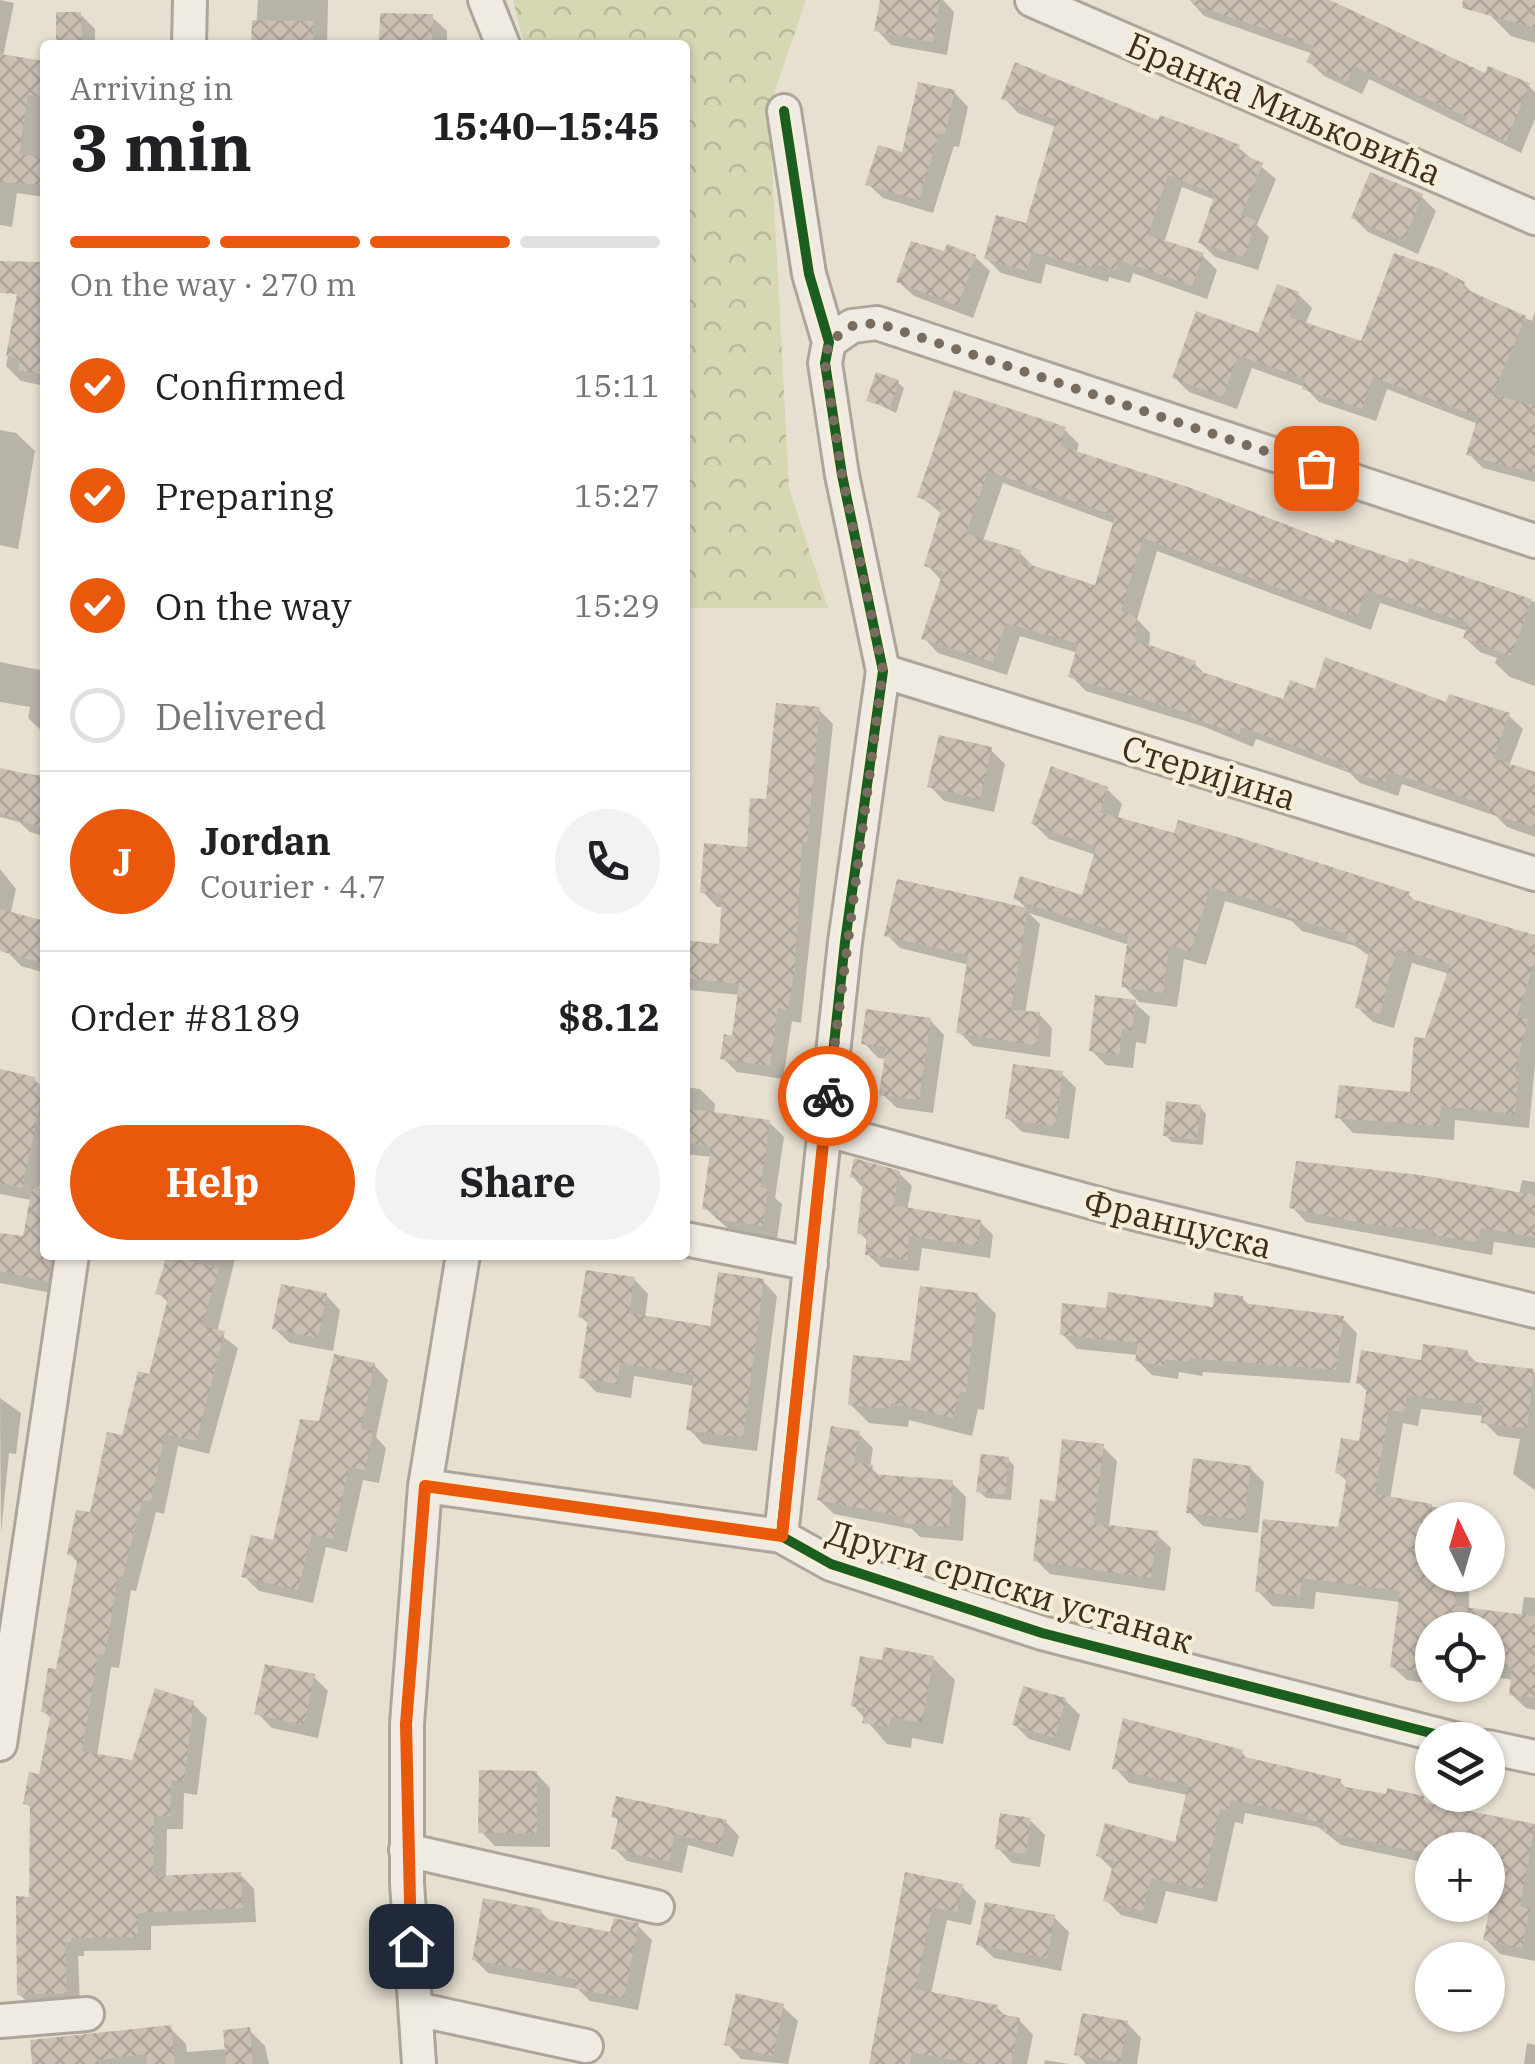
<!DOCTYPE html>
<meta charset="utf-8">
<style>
body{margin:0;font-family:"IBM Plex Serif",serif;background:#f2f2f2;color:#202124;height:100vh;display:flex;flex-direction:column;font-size:38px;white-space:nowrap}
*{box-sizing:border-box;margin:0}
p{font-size:32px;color:#757577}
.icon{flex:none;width:55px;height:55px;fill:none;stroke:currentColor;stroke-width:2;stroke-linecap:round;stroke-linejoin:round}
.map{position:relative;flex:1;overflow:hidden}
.panel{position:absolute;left:40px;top:40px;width:650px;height:1220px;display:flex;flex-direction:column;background:#fff;border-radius:10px;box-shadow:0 2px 8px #0004}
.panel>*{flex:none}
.needle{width:65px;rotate:355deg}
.fabs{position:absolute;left:1415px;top:1502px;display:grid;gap:20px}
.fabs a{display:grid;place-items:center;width:90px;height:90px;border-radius:50%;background:#fff;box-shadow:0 2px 8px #0004;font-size:50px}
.pin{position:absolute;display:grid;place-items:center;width:85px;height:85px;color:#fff;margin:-42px;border-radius:20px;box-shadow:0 5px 15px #0006}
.courier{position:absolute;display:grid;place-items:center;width:100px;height:100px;margin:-50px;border:8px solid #ea580c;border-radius:50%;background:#fff;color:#222;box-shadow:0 2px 12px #0007}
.headline em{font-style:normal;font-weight:700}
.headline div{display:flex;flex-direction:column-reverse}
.headline{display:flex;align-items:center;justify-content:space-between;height:170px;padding:0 30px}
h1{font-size:65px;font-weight:700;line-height:75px}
.bar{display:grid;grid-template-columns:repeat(4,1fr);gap:15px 10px;align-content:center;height:120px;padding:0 30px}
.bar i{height:12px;border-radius:8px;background:#e0e0e0}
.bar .selected{background:#ea580c}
.bar p{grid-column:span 4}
.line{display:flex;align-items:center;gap:25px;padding:0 30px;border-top:2px solid #e0e0e0}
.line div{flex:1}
.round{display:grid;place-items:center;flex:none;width:105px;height:105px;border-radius:52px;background:#f2f2f2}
ol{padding:0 30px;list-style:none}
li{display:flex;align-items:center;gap:30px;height:110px}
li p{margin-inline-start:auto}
li .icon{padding:10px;border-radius:50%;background:#ea580c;color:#fff;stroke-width:4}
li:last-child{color:#757577}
li i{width:55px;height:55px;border:5px solid #e0e0e0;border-radius:50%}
.button{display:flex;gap:20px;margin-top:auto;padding:20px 30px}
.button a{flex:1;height:115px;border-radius:60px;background:#ea580c;color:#fff;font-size:40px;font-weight:700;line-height:115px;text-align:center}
.button a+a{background:#f2f2f2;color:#202124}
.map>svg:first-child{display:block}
.forest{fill:url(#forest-crowns)}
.shadow{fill:#0003;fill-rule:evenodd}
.building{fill:url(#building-cross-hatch);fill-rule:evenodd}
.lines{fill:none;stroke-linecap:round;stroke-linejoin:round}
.minor-casing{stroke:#ada599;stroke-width:38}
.minor{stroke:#efebe3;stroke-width:32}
.cycleway-casing{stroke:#f7eed8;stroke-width:16}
.cycleway{stroke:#1b5e20;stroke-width:10}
.done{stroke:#786c5e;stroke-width:10;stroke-dasharray:0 18}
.route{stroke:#ea580c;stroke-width:12}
.labels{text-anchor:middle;stroke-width:8;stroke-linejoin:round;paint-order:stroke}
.street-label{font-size:35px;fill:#3d2e20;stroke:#f7eed8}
</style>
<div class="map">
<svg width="1535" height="2064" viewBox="0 0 1535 2064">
<defs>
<pattern id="forest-crowns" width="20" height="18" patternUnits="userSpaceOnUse" patternTransform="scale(2.5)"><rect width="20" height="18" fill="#d6d7b3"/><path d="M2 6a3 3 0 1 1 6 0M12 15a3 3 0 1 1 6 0" fill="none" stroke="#b9b99a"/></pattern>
<pattern id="building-cross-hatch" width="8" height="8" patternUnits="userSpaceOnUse" patternTransform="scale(2.5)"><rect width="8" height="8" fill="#cbbfb2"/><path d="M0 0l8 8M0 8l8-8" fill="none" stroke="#afa499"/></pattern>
</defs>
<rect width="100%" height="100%" fill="#e7e0d1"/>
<path class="forest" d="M513,0h293l-37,108 20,380 39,120h-143v-563h-161z"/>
<path class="shadow" d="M0,0l14,3 -11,54 42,6v134l-28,-4 -5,34 -12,-2z
M258,0h70l-1,45h-72z
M882,0h61l11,12 -7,43 -56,-10 -14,-15z
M1190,0h128l168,77 42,8 7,7v27l-14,34 -152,-74 -7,15 -38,-18 -15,-15 4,-7 -109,-38z
M1493,0h42v43l-24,-7 -22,-22z
M80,14l15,15v16h-36z
M432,17l15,14v14h-66z
M954,92l14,15 -9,40 -5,-1 -21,67 -50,-15 -15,-14 36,-29z
M1004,98l155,26 80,24 37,31 -19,46 12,12 -11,33 -43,-13 -14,-14 14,-43 -33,-13 -18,56 39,13 14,14 -10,29 -74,-26 -3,10 -21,-6 -1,5 -62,-18 -5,20 -40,-11 -14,-14 41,-33 28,-99 -38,-14z
M1422,197l14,14 -18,43 -50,-22 -14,-14z
M946,254l29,3 15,14 -17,47 -59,-22 -15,-14z
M45,265v121l-24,-5 -15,-15 8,-42z
M1464,284l12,13 56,24 3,-9v170l-52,-14 -14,-14 9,-30 -91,-35 -11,32 -57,-19 -14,-15 -53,-19 -15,41 -48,-17 -14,-14 84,-42 39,-42 14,14 -7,17 58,19z
M897,382l7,6 -8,25 -27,-13z
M0,430l16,3 19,18 -17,98 -18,-4z
M1065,430l14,14 -3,10 259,93 116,27 84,28v84l-25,-9 -15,-14 2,-5 -17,-6 -15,-14 3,-7 -88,-28 -9,27 -214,-79 -20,68 13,14 -1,15 45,15 14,14 76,25 33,-10 191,23 15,14 -14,37 26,9v62l-28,-10 -11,-11 -94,-32 -4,12 -38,-13 -10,-10 -94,-34 -3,8 -51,-21 -116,-35 -15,-15 7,-23 -58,-17 -13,39 -69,-22 -14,-15 18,-57 -15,-16 15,-51 -22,-18zM1003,483l113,41 -19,65 -63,-22 -14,-14 -37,-12z
M0,662l45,9v63l-17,-16 2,-11 -30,-5z
M819,710l14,14 -32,299 -9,-2 -9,58 -46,-7 -14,-14 11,-19 6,-44 -50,-5 -5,-6v-41l36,3 3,-39h-7l-14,-15 47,-43 18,-47z
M991,750l14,14 -11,48 -50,-11 -14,-15z
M0,770l45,6v61l-15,-5 -11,-10 -19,-5z
M1107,789l15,15 -5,16 291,74 9,9 118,35v126l-6,64 -74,-8 -1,20 -101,-7 -15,-16 74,-22 38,-121 -38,-11 -18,65 -21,-6 -16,-15 14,-50 -16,-11 -53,-15 -10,-10 -67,-20 -19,64 -22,-6 -7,48 -38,-5 -15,-16 5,-41 -100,-32 11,11 -15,90h14l13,14 -2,29 -77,-11 -14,-14 10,-67 -69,-17 -13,-13 12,-53 130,29 -13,-13h68l12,-43 -47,-16 -15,-15z
M0,869l16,20 -6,27 -10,-2z
M45,924v49l-24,-7 -14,-15z
M1135,1003l15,14 -4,27 -10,-2 -3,26 -27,-3 -15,-15z
M930,1020l14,15 -11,78 -36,-5 -15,-14 5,-35 -9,-1 -14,-15z
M0,1071l34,8 11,11v70l-9,41 -36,-7z
M1061,1073l15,15 -7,51 -47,-7 -14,-14z
M685,1087l15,2 15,15 -1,11 55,7 15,15 -9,61 7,6 -5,35 -44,-6 -28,-25 7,-51 -27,-3z
M1200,1107l6,7 -3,31 -31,-3 -7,-7z
M899,1173l13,13 -5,24 73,12 13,13 -3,23 -68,-10 -3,23 -38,-4 -14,-13 2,-12 -9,-9 4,-44 -12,-13z
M1522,1180l13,2v66l-41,-6 -2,13 -186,-33 -14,-15 227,-12z
M45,1234v21h26l-9,40 -62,-12v-48l25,4z
M170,1255h66l-19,77 21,16 -29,106 -31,-8 -14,68 -8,-2 -20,79 -5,-1 -12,78 -8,-1 -14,89 36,6 60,-58 14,14 -10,77 -13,-2 -1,36h-16l-1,49 74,-4 14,15 2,33 -105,4v24l-67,1v5h-6l2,50 -47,2 -14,-14 13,-95v-90l-6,-6 15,-26 11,-58 -9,-8 15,-39 21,-108 -9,-10 22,-39 58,-138 19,-74 -11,-10z
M634,1279l14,15 -3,24 67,11 51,-48 14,15 -20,155 -54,-7 -14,-15 6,-43 -61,-10 -3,22 -35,-6 -14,-15 8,-52 -9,-8z
M326,1295l14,15 -7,41 -43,-8 -15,-14z
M977,1295l19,19 -12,96 -6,-1 -6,27 -63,-16 -1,7 -39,-4 -19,-19 62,-40z
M1242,1298l9,9 91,11 15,15 -7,50 -147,-11 -1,4 -23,-4 -1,7 -26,-4 -15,-15 1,-5 -61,-6 -15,-15 46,-23 107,-1z
M1467,1353l13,13 55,7v117l-22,-16 7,-35 -22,-3 -14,-14v-6l-63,-7 -3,17 -15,-3 -13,76 73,13 9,8h-40v55h37v36l52,7 3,-21 11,1v112l-9,-2 -15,-14 2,-14 -25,-4v-46h-56v54l-25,-4 -15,-14 9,-64 -85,-10 -2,17 -42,-3 -14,-15 82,-61 9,-47 -11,-10 23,-29 7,-52 -10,-10z
M374,1365l14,15 -12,57 10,11 -7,35 -16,-3 -16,72 -21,-5 -13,56 -54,-12 -15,-15 31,-33 46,-119z
M0,1398l21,15 -5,41 -7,-1 -8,80z
M859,1434l14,14 -3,19 11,10 71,6 14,14 -3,44 -43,-4 -8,-8 -78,-15 -15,-14z
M1102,1446l15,15 -8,66 47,7 15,14 -6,43 -115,-17 -14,-14 21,-56z
M1008,1459l6,7 -3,34 -25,-2 -7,-7z
M1250,1468l14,14 -6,51 -55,-7 -14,-14z
M933,1658l22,22 -12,64 -31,-6 -1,10 -24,-4 -33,-38 30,-43z
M314,1677l14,14 -10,47 -46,-10 -15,-15z
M1065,1700l15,15 -10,36 -41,-12 -15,-15z
M1241,1752l8,8 91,22 8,8 75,9 8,8 104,20v134l-35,-7 -14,-15 12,-56 -10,-7v-26h-56v14l-91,-19 -23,-18 -73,-14 -2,11 -8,-2 -18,80 -51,-11 -9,33 -36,-9 -15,-15 8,-29 -15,-15 78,-11 11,-50 -59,-12 -14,-15z
M536,1773l14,15v59l-55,-1 -14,-14z
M614,1816l112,6 13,14 -6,21 -45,-12 -6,28 -55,-12 -13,-13 6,-26z
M1030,1820l15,15 -5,32 -28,-4 -14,-15z
M907,1875l55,12 14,14 -5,24 -24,-5 -16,74 66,14 10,9 12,3 14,15 -6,29h-153z
M540,1911l12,12 60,12 26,-9 14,14 -14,70 -48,-9 -12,-12 -90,-16 -14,-14z
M1054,1917l15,15 -8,39 -67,-13 -15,-14z
M1426,1980l6,1v34l-12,-8z
M783,2007l15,14 -10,43 -47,-5 -14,-15z
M1127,2023l14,15 -4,26h-51l-9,-10z
M170,2028l16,16 1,8 40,-3 22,-19 16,16 4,18h-234z
M1527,2043l8,2v19h-11z
M1045,2060l24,4h-25z"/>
<path class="building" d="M880,0h60l-7,42 -59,-11z
M1193,0h137l155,73 3,-7 42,17 -24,58 -42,-18 3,-6 -113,-51 -7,16 -41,-20 8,-16 -122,-42z
M1463,0h72v28l-73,-20z
M56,12h25l1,33h-26z
M380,13l53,1 -1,31h-53z
M252,20l61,1v24h-62z
M0,54l45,7v36l-17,-2 -9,59 26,3v28l-45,-3z
M1015,62l143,58 2,-5 55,20 25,10 -3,7 26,11 -22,52 15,5 -12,37 -46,-14 17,-49 -47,-19 -20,60 56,18 -12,33 -73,-26 -3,10 -21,-6 -1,5 -62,-17 -5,19 -43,-12 12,-44 30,8 30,-103 -55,-21z
M918,82l37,8 -10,44 -6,-1 -20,67 -54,-15 13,-40 24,7z
M1370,172l53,22 -19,47 -53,-23z
M911,241l33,10 3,-7 29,11 -18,51 -62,-24z
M1394,253l46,16 25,13 -2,6 63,28 -33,78 42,12v67l-69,-18 12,-38 -105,-40 -11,32 -60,-20 3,-10 -67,-24 -15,42 -51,-19 24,-67 62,22 19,-49 22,8 -9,25 71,24z
M0,261l45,1v113l-27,-5 2,-11 -14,-3 11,-62 -17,-1z
M876,372l23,8 -9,28 -24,-7z
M954,390l112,37 -6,19 131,42 143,55 1,-4 73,24 1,-5 123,41 -21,57 -48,-18 5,-15 -102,-33 -9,27 -214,-79 -22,73 16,5 -2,24 61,21 -3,8 90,30 7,-19 25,9 10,-32 121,45 3,-8 61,19 -17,45 42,14v56l-46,-15 2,-6 -103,-36 -4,12 -41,-14 2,-5 -104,-37 -2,7 -48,-16 1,-4 -124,-37 10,-33 -72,-21 -13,39 -72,-23 22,-67 -19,-6 18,-60 -25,-9zM988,471l127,45 -20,69 -77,-24 3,-11 -55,-16z
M776,703l44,4 -13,135h-5l-7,125 -7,43 -10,-2 -8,58 -50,-7 4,-25 8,2 7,-52 -54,-6v-38l34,4 3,-49 -22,-2 4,-50 43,4 3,-49 16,1z
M939,735l53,12 -12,52 -53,-12z
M1051,766l57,21 -8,25 74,21 4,-13 63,18 169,54 -2,6 127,37v25l-18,56 11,3 -13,53h4l-4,42 -74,-8 -2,20 -104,-8 4,-33 71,7 4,-55 11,1 25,-73 -53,-16 -17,65 -25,-6 15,-60 -24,-8 2,-6 -64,-18 1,-6 -75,-23 -19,65 -22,-7 -6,48 -42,-6 7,-51 -115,-37 7,-23 62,19 14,-48 -65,-23z
M0,768l45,10v51l-45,-16z
M897,879l131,29 -17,102 29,2 -3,33 -81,-12 12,-78 -84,-19z
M0,909l45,12v43l-45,-13z
M1095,995l41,5 -4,30 -10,-1 -3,26 -30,-4z
M866,1009l65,9 -12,82 -40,-5 7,-48 -25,-3z
M1013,1064l50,7 -8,55 -50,-7z
M0,1069l35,8 -1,7 10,2 -22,102 -22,-5z
M1166,1101l35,4 -4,35 -34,-4z
M685,1108l85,12 -9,67 7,1 -5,38 -47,-7 1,-8 -15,-2 9,-63 -26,-3z
M854,1158l46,13 -7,34 88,15 -3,26 -69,-10 -2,24 -42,-5 2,-20 -10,-1 6,-54 -13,-3z
M1296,1161l124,14 115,20v42l-55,-9 -2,14 -46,-7 1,-5 -67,-6 -77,-16z
M32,1187l13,1v67h7l-4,27 -48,-11v-38l23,3z
M167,1255l52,13 -17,58 23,5 -29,110 -31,-7 -14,67 -9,-1 -20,79 -4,-1 -13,77 -7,-1 -16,97 50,9 23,-72 39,13 -10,81 -13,-2 -1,36h-16l-1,60 88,-4 2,36 -105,5v24l-67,1v4h-6l2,51 -50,2 -1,-99 13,1 1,-92 -7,-1 6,-32 10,2 12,-61 -10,-1 7,-44 8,1 22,-112 -11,-2 9,-45 14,2 17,-80 15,3 16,-64 11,3 19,-77 -13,-3z
M586,1270l49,7 -6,36 81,13 8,-54 46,7 -21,159 -57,-8 8,-55 -74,-12 -3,21 -38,-6 9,-59 -10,-2z
M281,1284l46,9 -9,45 -46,-9z
M920,1286l58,7 -12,99 -6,-1 -7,27 -62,-15 -1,6 -42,-4 5,-50 57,6z
M1108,1292l105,15 1,-15 29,4 -1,7 102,13 -8,54 -147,-12 -1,4 -23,-3 -1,7 -29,-5 3,-18 -78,-8 2,-32 44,5z
M1423,1344l45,6 -1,11 67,8 -7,59 -46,-5 2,-18 -76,-10 -3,17 -15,-2 -14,84 57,10v71h26l-3,31 80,10v82l-26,-3 3,-27 -24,-3v-35h-56v43l-42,-6 10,-76 -98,-13 -2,18 -45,-4 8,-73 75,8 9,-51 -12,-3 6,-35 18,3 8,-55 -11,-3 5,-33 60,10z
M334,1354l41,9 -14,66 12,2 -8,39 -16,-3 -16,72 -21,-5 -14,56 -57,-13 10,-42 22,5 27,-121 19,2z
M831,1426l29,5 -6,31 19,3 -2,9 82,6 -4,47 -46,-4 1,-6 -87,-17z
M1062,1439l42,5 -10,79 64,8 -7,47 -118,-17 7,-62 15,2z
M981,1454l28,3 -4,38 -29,-3z
M1193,1458l58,8 -7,54 -58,-7z
M884,1647l50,9 -12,67 -31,-6 -2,10 -27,-4 3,-14 -14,-3 9,-50 22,4z
M265,1664l50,10 -11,51 -50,-11z
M1023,1686l43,12 -11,40 -43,-13z
M1123,1718l120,32 -2,6 100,23 -1,7 46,8 1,-6 37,8 -1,6 112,22 -15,82 10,2 -8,40 -39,-8 14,-64 -9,-2v-24l-77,1 -88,-20 2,-8 -18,-3 1,-5 -77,-15 -3,10 -8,-1 -17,80 -52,-11 -8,33 -40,-10 11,-40 -18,-5 9,-33 70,19 13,-57 -76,-16z
M479,1770l58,1v62h-59z
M616,1796l111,24 -7,25 -45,-11 -6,28 -58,-13 7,-30 -7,-2z
M1000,1813l31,5 -5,36 -31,-5z
M905,1872l58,12 -6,28 -25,-5 -16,82 82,16 -2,8 24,5 -9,46h-38l-61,-12 -2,12h-41z
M483,1898l58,11 -1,9 70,14 4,-14 25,5 -15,75 -50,-10 2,-9 -104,-19z
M985,1902l70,13 -8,43 -71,-13z
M736,1993l48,11 -11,52 -49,-11z
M1082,2013l46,8 -8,42 -46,-8z
M171,2025l4,39h-28l-1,-10 -48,6 1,4h-67l-2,-24z
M250,2027l3,37h-27l-3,-34z"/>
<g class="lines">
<g class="minor-casing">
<path id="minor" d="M485,0l18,45
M1032,0l503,218
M189,45l1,-45
M829,342l23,-16 25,-3 658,218
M883,671l652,203
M824,1129l289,79 422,103
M685,1239l126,25
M425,1486l356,50 50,28 211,69 416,107
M781,1536l64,-594 38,-271 -41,-196 -17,-112 4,-21 -20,-68 -25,-163
M0,1744l72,-489
M1488,1747l47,10
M406,1850l251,57
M416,2009l170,37
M0,2021l87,-7
M419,2064l-12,-181v-159l18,-238 38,-231"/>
</g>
<use href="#minor" class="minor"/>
<g class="cycleway-casing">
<path id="cycleway" d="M425,1486l356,50 50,28 211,69 416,107
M781,1536l64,-594 38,-271 -41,-196 -17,-112 4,-21 -20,-68 -25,-163"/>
</g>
<use href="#cycleway" class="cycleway"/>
</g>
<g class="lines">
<path class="done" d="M828,1096l55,-425 -41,-196 -17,-112 4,-21 23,-16 25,-3 439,145"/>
<path class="route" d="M411,1946l-5,-222 19,-238 357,50 46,-440"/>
</g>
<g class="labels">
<g class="street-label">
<text transform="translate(1284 109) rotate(23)" y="12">Бранка Миљковића</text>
<text transform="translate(1209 773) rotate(17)" y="12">Стеријина</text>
<text transform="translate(1178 1224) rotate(14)" y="12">Француска</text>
<text transform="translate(1010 1587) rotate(17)" y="12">Други српски устанак</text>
</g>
</g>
</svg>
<div class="fabs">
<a><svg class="needle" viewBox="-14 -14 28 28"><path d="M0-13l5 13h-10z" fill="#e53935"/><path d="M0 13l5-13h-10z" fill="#757577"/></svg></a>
<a><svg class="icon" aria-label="locate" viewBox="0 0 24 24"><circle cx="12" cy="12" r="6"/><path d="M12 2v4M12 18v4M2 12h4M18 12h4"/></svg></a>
<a><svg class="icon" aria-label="layers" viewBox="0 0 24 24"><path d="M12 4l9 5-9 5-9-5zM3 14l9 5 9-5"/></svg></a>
<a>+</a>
<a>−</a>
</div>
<div class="pin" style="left:1316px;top:468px;background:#ea580c"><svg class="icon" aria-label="bag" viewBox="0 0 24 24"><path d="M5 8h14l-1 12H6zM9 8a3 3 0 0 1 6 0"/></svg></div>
<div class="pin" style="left:411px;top:1946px;background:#1f2937"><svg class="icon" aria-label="home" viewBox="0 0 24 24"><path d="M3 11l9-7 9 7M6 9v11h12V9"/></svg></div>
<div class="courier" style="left:828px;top:1096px"><svg class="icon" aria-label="bike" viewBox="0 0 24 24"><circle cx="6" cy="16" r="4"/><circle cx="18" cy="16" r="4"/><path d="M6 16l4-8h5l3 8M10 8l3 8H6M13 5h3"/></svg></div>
<section class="panel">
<div class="headline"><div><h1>3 min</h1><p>Arriving in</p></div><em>15:40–15:45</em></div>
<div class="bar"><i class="selected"></i><i class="selected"></i><i class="selected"></i><i></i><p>On the way · 270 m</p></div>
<ol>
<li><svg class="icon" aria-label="check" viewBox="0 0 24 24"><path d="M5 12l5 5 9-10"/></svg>Confirmed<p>15:11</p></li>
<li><svg class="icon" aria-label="check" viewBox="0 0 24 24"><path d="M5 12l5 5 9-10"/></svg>Preparing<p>15:27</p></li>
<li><svg class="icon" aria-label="check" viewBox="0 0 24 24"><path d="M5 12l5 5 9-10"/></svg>On the way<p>15:29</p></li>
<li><i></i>Delivered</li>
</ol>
<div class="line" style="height:180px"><b class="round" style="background:#ea580c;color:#fff">J</b><div><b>Jordan</b><p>Courier · 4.7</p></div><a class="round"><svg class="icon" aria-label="phone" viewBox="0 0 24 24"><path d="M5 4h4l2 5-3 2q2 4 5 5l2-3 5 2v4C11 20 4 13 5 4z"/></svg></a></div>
<div class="line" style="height:130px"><div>Order #8189</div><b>$8.12</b></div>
<div class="button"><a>Help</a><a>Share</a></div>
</section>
</div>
